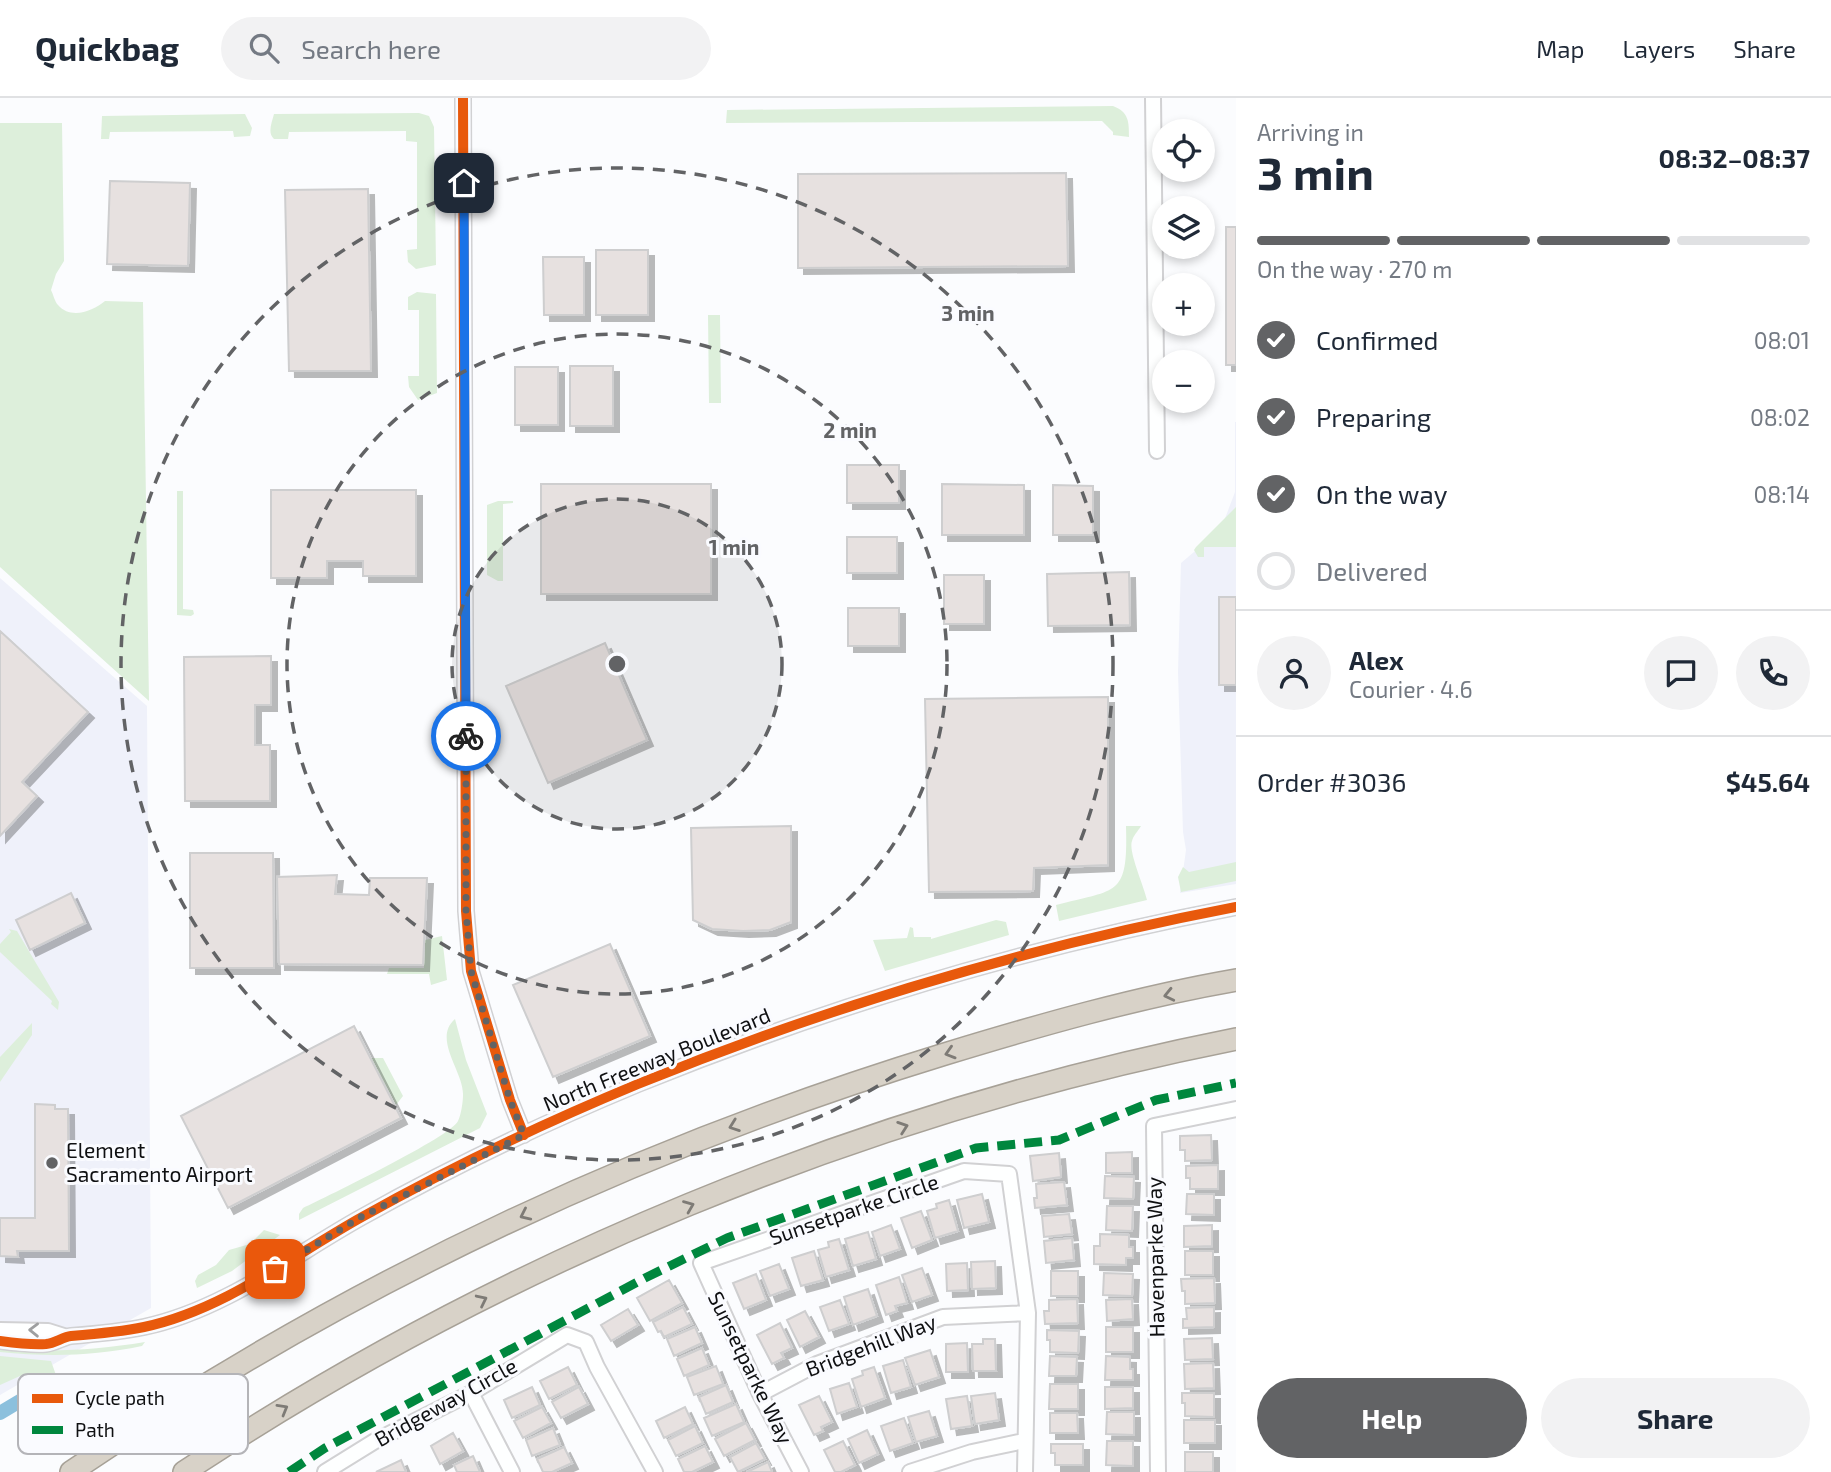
<!DOCTYPE html>
<meta charset="utf-8">
<style>
body{margin:0;font-family:"Exo 2",sans-serif;background:#f2f2f3;color:#1f2937;height:100vh;display:flex;flex-direction:column;font-size:26px;white-space:nowrap}
*{box-sizing:border-box;margin:0}
p{font-size:23px;color:#747a83}
.icon{flex:none;width:38px;height:38px;fill:none;stroke:currentColor;stroke-width:2;stroke-linecap:round;stroke-linejoin:round}
.map{position:relative;flex:1;overflow:hidden}
.side{display:flex;flex-direction:column;background:#fff;width:595px}
.side>*{flex:none}
.fabs{position:absolute;left:1152px;top:21px;display:grid;gap:14px}
.fabs a{display:grid;place-items:center;width:63px;height:63px;border-radius:50%;background:#fff;box-shadow:0 4px 10px #0003;font-size:35px}
.pin{position:absolute;display:grid;place-items:center;width:60px;height:60px;color:#fff;margin:-30px;border-radius:14px;box-shadow:0 4px 10px #0006}
.courier{position:absolute;display:grid;place-items:center;width:70px;height:70px;margin:-35px;border:5px solid #1a73e8;border-radius:50%;background:#fff;color:#222;box-shadow:0 2px 9px #0007}
.headline em{font-style:normal;font-weight:700}
.headline div{display:flex;flex-direction:column-reverse}
.headline{display:flex;align-items:center;justify-content:space-between;height:119px;padding:0 21px}
h1{font-size:46px;font-weight:700;line-height:52px}
.bar{display:grid;grid-template-columns:repeat(4,1fr);gap:10px 7px;align-content:center;height:84px;padding:0 21px}
.bar i{height:9px;border-radius:5px;background:#e0e1e3}
.bar .selected{background:#626365}
.bar p{grid-column:span 4}
.line{display:flex;align-items:center;gap:18px;padding:0 21px;border-top:2px solid #e0e1e3}
.line div{flex:1}
.round{display:grid;place-items:center;flex:none;width:74px;height:74px;border-radius:37px;background:#f2f2f3}
ol{padding:0 21px;list-style:none}
li{display:flex;align-items:center;gap:21px;height:77px}
li p{margin-inline-start:auto}
li .icon{padding:7px;border-radius:50%;background:#626365;color:#fff;stroke-width:4}
li:last-child{color:#747a83}
li i{width:38px;height:38px;border:4px solid #e0e1e3;border-radius:50%}
.action{display:flex;gap:14px;margin-top:auto;padding:14px 21px}
.action a{flex:1;height:80px;border-radius:42px;background:#626365;color:#fff;font-size:28px;font-weight:700;line-height:80px;text-align:center}
.action a+a{background:#f2f2f3;color:#1f2937}
header{display:flex;align-items:center;gap:42px;box-sizing:border-box;height:98px;padding:0 35px;background:#fff;border-bottom:2px solid #e0e1e3}
header strong{font-size:33px}
nav{display:flex;gap:38px;margin-inline-start:auto;font-size:24px}
.search{width:490px;height:63px;background:#f2f2f3;display:flex;align-items:center;gap:18px;box-sizing:border-box;padding:0 24px;border-radius:38px;color:#747a83;font-size:26px}
main{display:flex;flex:1;min-height:0}
.map>svg:first-child{display:block}
.built{fill:#eff1fa}
.green{fill:#ddefdb}
.lines{fill:none;stroke-linecap:round;stroke-linejoin:round}
.canal{stroke:#8cc0dd;stroke-width:14}
.building{fill:#e7e1e0;stroke:#cececf;stroke-width:2;filter:url(#shadow)}
.minor-casing{stroke:#d1d1d3;stroke-width:18}
.highway-casing{stroke:#a7a197;stroke-width:24}
.minor{stroke:#feffff;stroke-width:14}
.highway{stroke:#d8d2c8;stroke-width:21}
.quiet{stroke:#00873e;stroke-width:9;stroke-dasharray:18 9;stroke-linecap:butt}
.cycleway-casing{stroke:#fafbff;stroke-width:15}
.cycleway{stroke:#e8590c;stroke-width:10}
.oneway{stroke:#7e7b76}
.oneway2{stroke:#9e9fa0}
.done{stroke:#626365;stroke-width:7;stroke-dasharray:0 12.6}
.route{stroke:#1a73e8;stroke-width:9}
.ring{fill:none;stroke:#626365;stroke-width:3.5;stroke-dasharray:12 9}
.poi-dot{fill:#626365;stroke:#fafbff;stroke-width:2.5}
.labels{text-anchor:middle;stroke-width:6;stroke-linejoin:round;paint-order:stroke}
.street-label{font-size:21px;fill:#0f1012;stroke:#fafbff}
.poi-label{font-size:21px;fill:#0f1012;stroke:#fafbff;text-anchor:start}
.key{fill:#fafbff;stroke:#b4b4b8;stroke-width:2}
.key-label{font-size:19px;fill:#0f1012}
.centre{fill:#626365;stroke:#fafbff;stroke-width:3.5}
.ring-label{font-size:21px;text-anchor:middle;font-weight:bold;fill:#626365;stroke:#fafbff;stroke-width:6;stroke-linejoin:round;paint-order:stroke}
</style>
<header>
<strong>Quickbag</strong>
<div class="search"><svg class="icon" aria-label="search" viewBox="0 0 24 24"><circle cx="10" cy="10" r="6"/><path d="M15 15l6 6"/></svg>Search here</div>
<nav><a>Map</a><a>Layers</a><a>Share</a></nav>
</header>
<main>
<div class="map">
<svg width="1236" height="1374" viewBox="0 0 1236 1374">
<defs>
<filter id="shadow"><feDropShadow dx="6" dy="6" stdDeviation="0" flood-color="#0004"/></filter>
</defs>
<rect width="100%" height="100%" fill="#fbfcfe"/>
<path class="built" d="M1235,324h1v462l-56,9 6,-43 -3,-18 -5,-160 3,-109 40,-34 14,-37z
M0,480l147,128 4,602 -151,87z"/>
<path class="green" d="M1113,8c16,6 16,16 16,31l-16,-2v-3l-11,-11 -376,2 1,-13z
M419,15l10,3 5,11 2,138 -20,4 -8,-7 -1,-12 10,-1v-107l-11,-1v-10l-117,1 -1,7h-14c-7,-6 -2,-17 0,-25z
M245,16l7,14 -2,8 -16,1 -1,-6 -123,1 -1,7h-8l1,-23z
M0,25h62l2,138 -8,13 -5,16c2,4 4,12 7,15 13,15 35,6 47,-4l38,1 6,399 -149,-134z
M417,194l19,2 1,99 -19,7 -9,-13 -1,-11h11v-66h-11v-13z
M708,217h12l1,88h-12z
M177,393h6v118l10,1 1,4 -3,2 -14,-1z
M498,403h15v2l-10,1v77h-5l-11,-6v-70z
M1236,409v40h-32v10h-6l-4,-7 2,-3z
M1126,728h15c-3,5 -8,10 -9,15 -4,10 12,45 15,59l-88,21 -3,-16c62,-16 72,-8 70,-79z
M1236,764v19l-55,11 -3,-15 5,-10 6,5z
M996,822l10,2 3,13 -124,36 -12,-31 34,-2 3,-11 3,1 1,9h17v2z
M9,831l8,2 42,71 -1,8 -7,-6 1,-3 -52,-49v-8l11,-12z
M442,838l5,44 -16,5 -2,-11h-42l2,-6h35l1,-28z
M455,921l11,41 21,54 -7,14 -181,92v-6l4,-6c23,-11 149,-72 155,-87 3,-6 5,-19 5,-26 1,-23 -31,-56 -8,-76z
M32,925v12l-32,47v-25z
M371,960h12l20,38 -7,9z
M264,1132l16,5 -48,36 -35,17 -2,-7 3,-6 18,-10 13,-15 21,-6z
M145,1244l-3,4c-48,10 -94,11 -142,6v-4c49,5 96,2 145,-6z
M0,1258l51,5 11,31 -7,11 -35,-27 -20,9z"/>
<g class="lines">
<path class="canal" d="M0,1315l30,-18"/>
</g>
<path class="building" d="M1066,75l2,93 -270,2v-94z
M110,83l80,2 -2,83 -81,-2z
M368,91l3,182h-82l-4,-181z
M1226,129h10v138h-10z
M596,152h52v65h-52z
M543,159h41v58h-40z
M570,268h43v60h-43z
M515,269h43v58h-43z
M847,367h52v38h-52z
M541,386h170v110h-170z
M942,386l82,1v50h-82z
M1053,387l40,1v49h-40z
M271,392h145v86h-53v-15h-36v17h-56z
M847,439h50v36h-50z
M1129,474l1,53 -82,1 -1,-52z
M944,477h40v49h-40z
M1219,499h17v88h-17z
M848,510h51v38h-51z
M0,533l88,81 -66,70 15,14 -37,40z
M605,545l42,97 -99,43 -42,-97z
M271,558v49h-16v40h15v56h-85l-1,-144z
M1108,599v168l-74,3 -1,23 -104,1 -4,-193z
M791,728v96l-21,8 -27,1 -31,-2 -19,-9 -2,-92z
M190,755h83l1,115h-84z
M337,777l-2,19 34,1 1,-17h57l-4,87 -144,-1 -2,-87z
M71,795l14,30 -55,27 -14,-30z
M610,846l40,92 -97,41 -40,-92z
M354,928l47,92 -173,90 -47,-92z
M35,1006l20,1v4h13l1,142h-52l1,6 -18,-1v-38h35z
M1211,1037l1,25 -27,1v-11h-5v-14z
M1132,1054v21h-26v-20z
M1059,1055l2,24 -28,4 -3,-25z
M1218,1067v24h-28v-11h-4v-12z
M1105,1078l29,1 -1,22 -29,-1z
M1064,1084l3,23 -32,3 -1,-10h3l-1,-14z
M982,1096l7,28 -25,6 -7,-28z
M1187,1096h27v21l-28,-1z
M949,1102l9,31 -23,7 -8,-27 10,-3 -1,-4z
M1107,1108h26l-1,25 -26,-1z
M921,1113l11,29 -20,8 -11,-30z
M1069,1116l3,20 -28,3 -2,-21z
M891,1127l9,24 -20,7 -8,-24z
M1212,1127v21l-28,1v-21z
M868,1134l8,27 -23,7 -8,-27z
M1100,1136l29,1v12h4v11h-7v7l-32,-1v-18h6z
M1072,1140l2,22 -28,3 -2,-22z
M839,1141l10,31 -23,7 -8,-27 11,-3 -1,-5z
M814,1153l9,29 -22,6 -9,-28z
M1185,1153h28v24h-28z
M995,1163l1,27 -24,1 -1,-27z
M967,1165l1,27 -21,1 -1,-27z
M779,1166l10,25 -19,7 -10,-25z
M922,1170l10,27 -20,7 -10,-27z
M1051,1173h27v25h-27z
M1104,1175l29,1 -1,22 -29,-1z
M756,1176l10,26 -22,9 -11,-26z
M899,1179l8,26 -12,3 2,5 -11,4 -10,-30z
M1214,1180l1,25 -30,1v-13h-3l-1,-12z
M669,1182l13,23 -32,18 -13,-23z
M868,1191l9,27 -24,9 -9,-28z
M1077,1201l1,24 -33,1 -1,-13h5v-11z
M1132,1201l1,20 -26,2 -1,-21z
M840,1202l9,24 -20,7 -9,-24z
M683,1209l9,17 -28,13 -3,-6 -3,1 -5,-10z
M1214,1209v20l-31,1v-9h4l-1,-11z
M628,1211l10,16 -27,16 -10,-16z
M805,1213l14,26 -19,10 -13,-27z
M780,1225l12,25 -11,5 3,5 -12,6 -15,-29z
M695,1229l7,16 -28,13 -7,-17z
M1106,1229h27v25h-27z
M1047,1232l32,1 -1,22 -28,-1v-12h-3z
M1212,1240l1,21 -28,1 -1,-21z
M983,1241h12l1,32h-23l-1,-27h11z
M967,1245l1,29h-22v-28z
M702,1250l7,17 -25,11 -7,-17z
M930,1252l9,27 -24,8 -10,-27z
M1050,1258l27,1 -1,19h-27z
M1106,1258l24,1v12h3v11h-28z
M903,1262l8,27 -20,6 -8,-27z
M1213,1265l1,25 -29,1 -1,-25z
M716,1268l7,18 -29,11 -7,-18z
M568,1269l9,18 -28,14 -9,-18z
M874,1269l11,31 -24,9 -9,-28 11,-4 -1,-4z
M849,1285l8,24 -20,7 -7,-25z
M1050,1286h28v25h-29z
M726,1287l7,17 -27,12 -7,-17z
M532,1289l8,18 -28,13 -8,-18z
M579,1289l9,17 -27,14 -9,-16z
M1105,1289h28v21l-28,1z
M995,1295l4,27 -24,4 -4,-28z
M1182,1295h32v24l-29,-1v-13h-3z
M819,1298l13,26 -11,5 2,4 -9,4 -15,-30z
M967,1298l5,30 -21,3 -5,-30z
M736,1306l8,18 -32,14 -8,-18z
M542,1309l9,16 -28,15 -9,-17z
M685,1309l8,17 -29,14 -8,-17z
M929,1313l8,25 -21,6 -8,-25z
M1107,1314h27v23l-28,-1z
M1050,1315h27l1,20h-28z
M904,1320l9,25 -23,8 -9,-25z
M1184,1322h31v23h-31z
M746,1325l9,17 -31,16 -9,-17z
M695,1328l8,17 -27,13 -8,-16z
M553,1330l7,17 -28,11 -6,-16z
M867,1332l11,24 -19,9 -11,-24z
M453,1335l10,18 -23,13 -9,-18z
M843,1343l12,24 -14,7h-6l-11,-22z
M1107,1343h26v25l-27,-1z
M756,1345l9,16 -27,13 -8,-15z
M1051,1346h32v21h-28v-12h-4z
M705,1348l8,16 -21,10h-8l-6,-13z
M564,1349l8,16 -20,9h-9l-6,-13z
M1185,1354h28v20h-28z
M473,1358l7,16h-23l-3,-7z
M401,1362l5,12h-30z
M768,1364l4,10h-25z"/>
<g class="lines">
<g class="minor-casing">
<path id="minor" d="M463,0l3,813 5,60 39,129 14,35
M1153,0l4,353
M0,1232l48,1 19,6
M0,1243c15,2 32,4 46,3 9,-1 17,-7 25,-8 25,-2 49,-4 73,-9 80,-17 148,-71 218,-110 89,-50 182,-94 276,-133 192,-78 394,-138 598,-177
M471,1295l41,79
M760,1296l57,-30 126,-47 85,-4
M325,1374l50,-31 96,-48 96,-58 19,7 11,25 58,105
M801,1374l-41,-78 -59,-131 263,-92 45,3 19,139 -3,159
M910,1374l62,-20 52,-11
M1158,1374l-4,-346 82,-17"/>
</g>
<g class="highway-casing">
<path id="highway" d="M71,1374c268,-183 563,-323 874,-418 95,-29 193,-57 291,-74
M184,1374c317,-210 679,-359 1052,-433"/>
</g>
<use href="#minor" class="minor"/>
<use href="#highway" class="highway"/>
<path class="quiet" d="M289,1374l36,-24 320,-170 82,-40 249,-90 83,-8 97,-40 80,-17"/>
<g class="cycleway-casing">
<path id="cycleway" d="M463,0l3,813 5,60 39,129 14,35
M0,1243c15,2 32,4 46,3 9,-1 17,-7 25,-8 25,-2 49,-4 73,-9 80,-17 148,-71 218,-110 89,-50 182,-94 276,-133 192,-78 394,-138 598,-177"/>
</g>
<use href="#cycleway" class="cycleway"/>
</g>
<defs><path id="oneway-chevron" d="M-2-3.5L2.5 0L-2 3.5" fill="none" stroke-width="1.6" stroke-linecap="round" stroke-linejoin="round" transform="scale(1.75)"/></defs>
<g class="oneway">
<use href="#oneway-chevron" transform="translate(1169 897) rotate(167)"/>
<use href="#oneway-chevron" transform="translate(950 955) rotate(163)"/>
<use href="#oneway-chevron" transform="translate(734 1028) rotate(160)"/>
<use href="#oneway-chevron" transform="translate(903 1029) rotate(-19)"/>
<use href="#oneway-chevron" transform="translate(689 1108) rotate(-22)"/>
<use href="#oneway-chevron" transform="translate(525 1117) rotate(155)"/>
<use href="#oneway-chevron" transform="translate(482 1202) rotate(-26)"/>
<use href="#oneway-chevron" transform="translate(283 1311) rotate(-30)"/>
</g>
<use class="oneway2" href="#oneway-chevron" transform="translate(34 1232) rotate(-179)"/>
<g class="lines">
<path class="done" d="M275,1171l86,-52 163,-82 -14,-35 -39,-129 -5,-60v-175"/>
<path class="route" d="M464,85l2,553"/>
</g>
<circle cx="617" cy="566" r="165" fill="#626365" fill-opacity=".12"/>
<g class="ring">
<circle cx="617" cy="566" r="165"/>
<circle cx="617" cy="566" r="330"/>
<circle cx="617" cy="566" r="496"/>
</g>
<circle class="poi-dot" cx="52" cy="1065" r="7"/>
<g class="labels">
<g class="street-label">
<text transform="translate(657 962) rotate(-22)" y="7">North Freeway Boulevard</text>
<text transform="translate(854 1112) rotate(-19)" y="7">Sunsetparke Circle</text>
<text transform="translate(1156 1159) rotate(-91)" y="7">Havenparke Way</text>
<text transform="translate(871 1248) rotate(-21)" y="7">Bridgehill Way</text>
<text transform="translate(750 1270) rotate(64)" y="7">Sunsetparke Way</text>
<text transform="translate(446 1305) rotate(-29)" y="7">Bridgeway Circle</text>
</g>
<g class="poi-label">
<text x="66" y="1060">Element<tspan x="66" dy="24">Sacramento Airport</tspan></text>
</g>
</g>
<rect x="18" y="1276" width="230" height="80" rx="10" class="key"/>
<rect x="32" y="1296" width="31" height="9" fill="#e8590c"/>
<rect x="32" y="1328" width="31" height="8" fill="#00873e"/>
<g class="key-label">
<text x="75" y="1307">Cycle path</text>
<text x="75" y="1339">Path</text>
</g>
<circle cx="617" cy="566" r="10" class="centre"/>
<g class="ring-label">
<text x="968" y="223">3 min</text>
<text x="850" y="340">2 min</text>
<text x="734" y="457">1 min</text>
</g>
</svg>
<div class="fabs">
<a><svg class="icon" aria-label="locate" viewBox="0 0 24 24"><circle cx="12" cy="12" r="6"/><path d="M12 2v4M12 18v4M2 12h4M18 12h4"/></svg></a>
<a><svg class="icon" aria-label="layers" viewBox="0 0 24 24"><path d="M12 4l9 5-9 5-9-5zM3 14l9 5 9-5"/></svg></a>
<a>+</a>
<a>−</a>
</div>
<div class="pin" style="left:275px;top:1171px;background:#ea580c"><svg class="icon" aria-label="bag" viewBox="0 0 24 24"><path d="M5 8h14l-1 12H6zM9 8a3 3 0 0 1 6 0"/></svg></div>
<div class="pin" style="left:464px;top:85px;background:#1f2937"><svg class="icon" aria-label="home" viewBox="0 0 24 24"><path d="M3 11l9-7 9 7M6 9v11h12V9"/></svg></div>
<div class="courier" style="left:466px;top:638px"><svg class="icon" aria-label="bike" viewBox="0 0 24 24"><circle cx="6" cy="16" r="4"/><circle cx="18" cy="16" r="4"/><path d="M6 16l4-8h5l3 8M10 8l3 8H6M13 5h3"/></svg></div>
</div>
<section class="side">
<div class="headline"><div><h1>3 min</h1><p>Arriving in</p></div><em>08:32–08:37</em></div>
<div class="bar"><i class="selected"></i><i class="selected"></i><i class="selected"></i><i></i><p>On the way · 270 m</p></div>
<ol>
<li><svg class="icon" aria-label="check" viewBox="0 0 24 24"><path d="M5 12l5 5 9-10"/></svg>Confirmed<p>08:01</p></li>
<li><svg class="icon" aria-label="check" viewBox="0 0 24 24"><path d="M5 12l5 5 9-10"/></svg>Preparing<p>08:02</p></li>
<li><svg class="icon" aria-label="check" viewBox="0 0 24 24"><path d="M5 12l5 5 9-10"/></svg>On the way<p>08:14</p></li>
<li><i></i>Delivered</li>
</ol>
<div class="line" style="height:126px"><a class="round"><svg class="icon" aria-label="person" viewBox="0 0 24 24"><circle cx="12" cy="8" r="4"/><path d="M4 21q1-7 8-7t8 7"/></svg></a><div><b>Alex</b><p>Courier · 4.6</p></div><a class="round"><svg class="icon" aria-label="chat" viewBox="0 0 24 24"><path d="M4 5h16v11H9l-5 4z"/></svg></a><a class="round"><svg class="icon" aria-label="phone" viewBox="0 0 24 24"><path d="M5 4h4l2 5-3 2q2 4 5 5l2-3 5 2v4C11 20 4 13 5 4z"/></svg></a></div>
<div class="line" style="height:91px"><div>Order #3036</div><b>$45.64</b></div>
<div class="action"><a>Help</a><a>Share</a></div>
</section>
</main>
